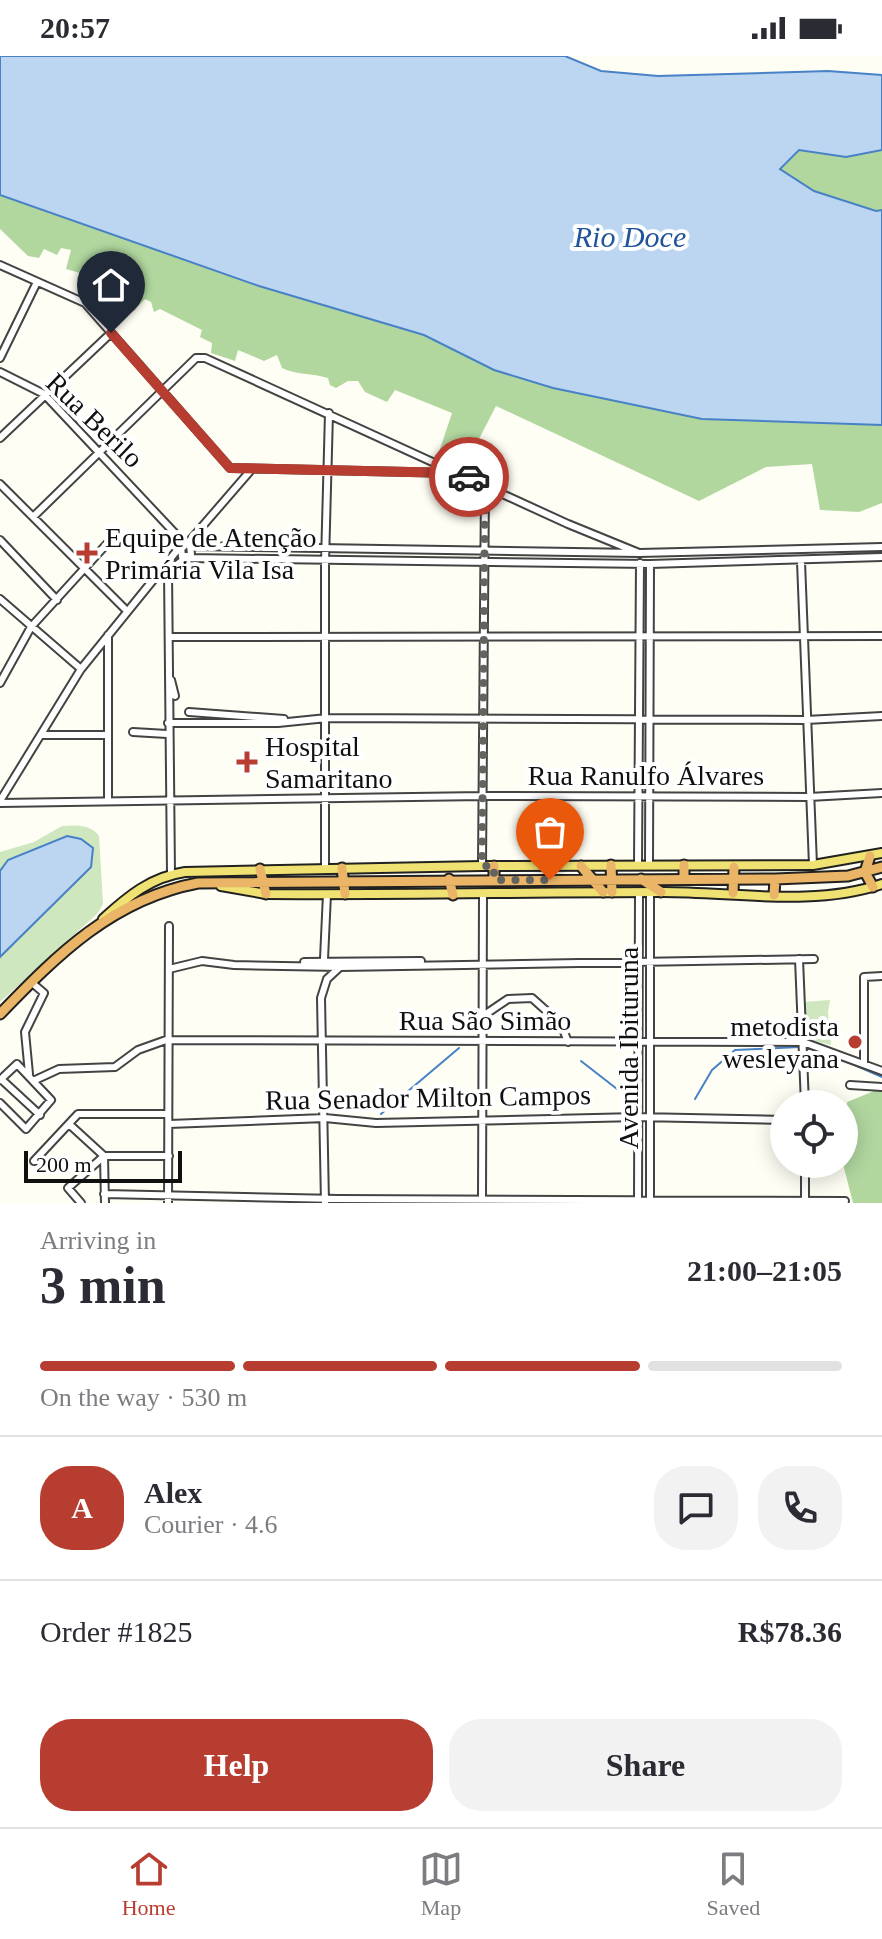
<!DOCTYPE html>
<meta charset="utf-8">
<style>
body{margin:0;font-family:"Times New Roman",serif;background:#f2f2f3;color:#2b2b33;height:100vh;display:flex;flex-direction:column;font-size:30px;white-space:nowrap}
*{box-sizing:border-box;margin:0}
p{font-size:26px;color:#7c7c81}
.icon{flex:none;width:44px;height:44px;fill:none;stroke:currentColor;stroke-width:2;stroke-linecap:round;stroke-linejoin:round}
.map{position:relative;height:1147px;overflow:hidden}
.details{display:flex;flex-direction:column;background:#fff;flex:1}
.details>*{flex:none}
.tools{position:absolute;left:770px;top:1034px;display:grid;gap:16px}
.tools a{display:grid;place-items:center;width:88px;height:88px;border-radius:50%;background:#fff;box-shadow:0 4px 20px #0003;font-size:40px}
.scale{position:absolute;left:24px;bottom:20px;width:158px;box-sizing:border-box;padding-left:8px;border:4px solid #101010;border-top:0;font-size:22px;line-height:28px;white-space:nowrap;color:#101010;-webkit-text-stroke:6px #fff;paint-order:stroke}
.pin{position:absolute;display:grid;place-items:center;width:68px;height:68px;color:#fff;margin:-82px -34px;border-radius:50% 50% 50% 0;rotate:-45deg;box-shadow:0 0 8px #0007}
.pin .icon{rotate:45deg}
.courier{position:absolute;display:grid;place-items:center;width:80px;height:80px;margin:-40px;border:6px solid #b83d31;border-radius:50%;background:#fff;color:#222;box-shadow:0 2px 10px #0007}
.summary em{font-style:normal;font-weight:700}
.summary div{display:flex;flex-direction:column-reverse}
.summary{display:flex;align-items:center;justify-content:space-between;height:136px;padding:0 40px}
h1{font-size:52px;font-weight:700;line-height:60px}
.bar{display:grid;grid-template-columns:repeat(4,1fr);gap:12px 8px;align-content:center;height:96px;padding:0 40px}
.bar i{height:10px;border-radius:6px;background:#e1e1e2}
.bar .selected{background:#b83d31}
.bar p{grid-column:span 4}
.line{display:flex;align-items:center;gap:20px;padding:0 40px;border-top:2px solid #e1e1e2}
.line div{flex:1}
.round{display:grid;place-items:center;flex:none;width:84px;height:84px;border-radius:32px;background:#f2f2f3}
.cta{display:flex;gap:16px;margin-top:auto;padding:16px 40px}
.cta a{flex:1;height:92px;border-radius:32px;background:#b83d31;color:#fff;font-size:32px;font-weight:700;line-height:92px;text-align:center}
.cta a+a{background:#f2f2f3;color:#2b2b33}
.status{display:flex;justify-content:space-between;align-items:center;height:56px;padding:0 40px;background:#fff;direction:ltr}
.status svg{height:22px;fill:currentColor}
.tab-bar{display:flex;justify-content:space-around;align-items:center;height:112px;border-top:2px solid #e1e1e2;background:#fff;font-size:22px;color:#7c7c81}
.tab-bar a{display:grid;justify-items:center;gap:4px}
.tab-bar .selected{color:#b83d31}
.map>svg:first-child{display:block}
.green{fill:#cee7bf}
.forest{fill:#b1d79f}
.water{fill:#bcd6f2;stroke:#4881c5;stroke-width:2}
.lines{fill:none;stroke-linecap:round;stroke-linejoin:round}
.stream{stroke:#4881c5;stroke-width:2}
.minor-casing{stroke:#434343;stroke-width:10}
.major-casing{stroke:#212121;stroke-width:12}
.highway-casing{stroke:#212121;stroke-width:13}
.minor{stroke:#fff;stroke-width:6}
.major{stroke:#efe273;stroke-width:8}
.highway{stroke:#eab566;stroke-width:9}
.done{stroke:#636360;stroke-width:8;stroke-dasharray:0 14.4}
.route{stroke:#b83d31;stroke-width:10}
.poi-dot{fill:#b83d31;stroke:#fff;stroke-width:3}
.labels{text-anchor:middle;stroke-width:8;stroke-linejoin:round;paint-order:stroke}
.street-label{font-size:28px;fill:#101010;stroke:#fff}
.poi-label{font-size:28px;fill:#101010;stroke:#fff;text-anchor:start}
.water-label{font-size:30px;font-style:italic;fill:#21549b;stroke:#fff}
</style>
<div class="status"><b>20:57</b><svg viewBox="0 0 49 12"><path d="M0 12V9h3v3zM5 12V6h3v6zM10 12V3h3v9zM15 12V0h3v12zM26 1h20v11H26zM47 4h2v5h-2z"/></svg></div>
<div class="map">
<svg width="882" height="1147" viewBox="0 0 882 1147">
<rect width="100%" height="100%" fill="#fefef4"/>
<path class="green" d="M62,770c13,-1 29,-2 37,10l4,68 -6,10 -97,88v-150l34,-10z
M830,944l-2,12 3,33 -26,-6 -2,-37z"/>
<path class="forest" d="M799,94l47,7 36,-7v60l-6,1 -62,-20 -34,-22z
M0,139l259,91 165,49 70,35 208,49 180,6v78l-23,9 -39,-2 -8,-46 -46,3 -67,34 -203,-95 -30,58 -27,-12 13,-39 -57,-23 -8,12 -22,-10 -7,-11h-10l-12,7 -6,-3 -2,-7c-16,-5 -32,-3 -46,-10l-5,-13 -13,6 -26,-11 -3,11 -24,-8 1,-10 -12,-6 2,-7 -42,-21 -6,3 -3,-10 -6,-3 -11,12 -10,-7 10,-23 -23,-9 -4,10 -18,-6 -12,3 3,-6 -14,-4 5,-19 -10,-2 -4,7 -13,-6 -5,9 -11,-2 -28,-27z
M874,1035h8v112h-29l-10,-39 1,-28h5l-2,-34z"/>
<path class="water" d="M0,0h565l36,15 57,5 170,-5 54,4v75l-36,7 -47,-7 -19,19 34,22 62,20 6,-1v215l-180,-6 -149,-31 -59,-18 -70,-35 -165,-49 -259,-91z
M67,780l14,3 12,9 -2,19 -91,90v-86l8,-11z"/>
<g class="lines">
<path class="stream" d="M841,1003l41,18
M581,1005l36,28
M695,1043l17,-29 23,-20 65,-3
M381,1058l78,-66"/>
<g class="minor-casing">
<path id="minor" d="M0,209l85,38 145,165 223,5
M0,302l37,-76
M0,316l44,22 141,150
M0,382l111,-105
M0,428l127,127
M33,461l163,-159h9l363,166 71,29
M0,484l57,60
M190,490l1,8 -9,3 -1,-11 6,-2 64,-74
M191,490l448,7 243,-6
M187,502l463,6 232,-7
M801,506l12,303
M168,515l3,303
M167,516l19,-14
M0,543l81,70
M108,579v165
M169,581l713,-1
M171,624l4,16
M0,627l31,-56 83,-91
M189,656l95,7
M168,667h110l49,-5 479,2 76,-4
M133,676l34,2
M42,679h64
M0,745l81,-132 98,-121
M0,747l483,-7 326,1 73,-4
M638,809l2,-302
M649,809l1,-301
M482,810l3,-381
M325,812v-306l4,-149
M324,903l3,-65
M799,903l6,145
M304,906l117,-1
M169,913l33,-8 32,4 106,2 474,-8
M483,960l25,-17 24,-1 29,26 7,18
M864,1008v-87l18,-1
M29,1018l-4,-42 19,-39 -13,-11
M1,1023l39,36
M0,1024l17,-16 34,36 -25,29 -26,-26
M33,1025l26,-12 56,-2 23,-17 28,-10 637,2 79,29
M850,1029l32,2
M69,1068l35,32 1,47
M169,1068l156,-6 51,5 262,-6 146,3
M34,1105l44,-47h90
M104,1138l234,5 507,2
M482,1143l1,-304
M81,1147l-13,-15 36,-32h65
M168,1147l1,-277
M325,1147l-4,-205 6,-19 13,-12
M638,1147l1,-310
M650,1147v-311
M805,1147v-39"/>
</g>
<g class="major-casing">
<path id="major" d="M221,830l45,8c133,1 265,-2 397,-2 71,0 151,15 219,-8
M103,863c25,-23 48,-42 82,-47l297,-6 331,-1 69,-12"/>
</g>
<g class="highway-casing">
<path id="highway" d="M870,800l-5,16 8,15
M611,809l1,27
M494,810v14
M581,810l22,26
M342,812l3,26
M260,813l6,25
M449,823l4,16
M641,823l20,13
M684,823v-14
M733,837l1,-26
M774,839l1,-16
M0,958c58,-60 113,-115 198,-131l577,-4 73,-3 34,-9"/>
</g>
<use href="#minor" class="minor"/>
<use href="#major" class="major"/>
<use href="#highway" class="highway"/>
</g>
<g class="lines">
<path class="done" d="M469,421l16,8 -3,381h12v14h56"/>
<path class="route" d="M111,277l119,135 225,5 14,4"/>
</g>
<g class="poi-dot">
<path d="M83 485h8v8h8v8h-8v8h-8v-8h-8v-8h8z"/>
<path d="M243 694h8v8h8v8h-8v8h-8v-8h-8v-8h8z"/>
<circle cx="855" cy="986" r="8"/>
</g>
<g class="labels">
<g class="street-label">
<text transform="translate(95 364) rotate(44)" y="10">Rua Berilo</text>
<text x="646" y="729">Rua Ranulfo Álvares</text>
<text x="485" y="974">Rua São Simão</text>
<text transform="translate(628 992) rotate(-90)" y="10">Avenida Ibituruna</text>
<text transform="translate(428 1041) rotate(-1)" y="10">Rua Senador Milton Campos</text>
</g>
<g class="poi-label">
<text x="105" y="491">Equipe de Atenção<tspan x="105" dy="32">Primária Vila Isa</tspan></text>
<text x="265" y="700">Hospital<tspan x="265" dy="32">Samaritano</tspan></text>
<text x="839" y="980" text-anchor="end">metodista<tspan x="839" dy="32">wesleyana</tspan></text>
</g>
<g class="water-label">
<text x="630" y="191">Rio Doce</text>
</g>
</g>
</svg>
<div class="tools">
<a><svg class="icon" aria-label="locate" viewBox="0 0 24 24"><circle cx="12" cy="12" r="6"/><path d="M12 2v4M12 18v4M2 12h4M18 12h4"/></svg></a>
</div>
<div class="scale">200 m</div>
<div class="pin" style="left:550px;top:824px;background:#ea580c"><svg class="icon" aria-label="bag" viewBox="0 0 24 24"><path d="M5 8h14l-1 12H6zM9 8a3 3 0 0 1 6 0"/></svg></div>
<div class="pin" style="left:111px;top:277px;background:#1f2937"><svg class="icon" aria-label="home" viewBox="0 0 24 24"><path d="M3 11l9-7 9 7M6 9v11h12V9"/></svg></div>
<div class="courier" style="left:469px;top:421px"><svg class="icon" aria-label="car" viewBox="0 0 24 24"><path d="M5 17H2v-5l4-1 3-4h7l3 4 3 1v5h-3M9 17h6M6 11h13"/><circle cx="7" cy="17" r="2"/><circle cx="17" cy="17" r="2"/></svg></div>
</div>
<section class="details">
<div class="summary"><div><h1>3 min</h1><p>Arriving in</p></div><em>21:00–21:05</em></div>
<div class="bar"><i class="selected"></i><i class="selected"></i><i class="selected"></i><i></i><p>On the way · 530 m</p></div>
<div class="line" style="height:144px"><b class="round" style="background:#b83d31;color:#fff">A</b><div><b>Alex</b><p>Courier · 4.6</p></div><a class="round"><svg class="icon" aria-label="chat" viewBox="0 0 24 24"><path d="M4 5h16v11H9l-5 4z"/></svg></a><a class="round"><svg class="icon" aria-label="phone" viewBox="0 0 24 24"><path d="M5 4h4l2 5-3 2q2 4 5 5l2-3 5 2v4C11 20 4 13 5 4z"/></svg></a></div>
<div class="line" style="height:104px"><div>Order #1825</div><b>R$78.36</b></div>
<div class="cta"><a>Help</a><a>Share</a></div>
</section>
<nav class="tab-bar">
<a class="selected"><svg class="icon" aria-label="home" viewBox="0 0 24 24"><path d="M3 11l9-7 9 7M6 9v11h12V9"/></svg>Home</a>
<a><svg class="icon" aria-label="map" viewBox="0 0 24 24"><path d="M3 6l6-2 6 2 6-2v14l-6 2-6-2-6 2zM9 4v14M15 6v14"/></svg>Map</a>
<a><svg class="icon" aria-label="saved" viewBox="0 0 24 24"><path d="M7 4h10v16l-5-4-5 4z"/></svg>Saved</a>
</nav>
